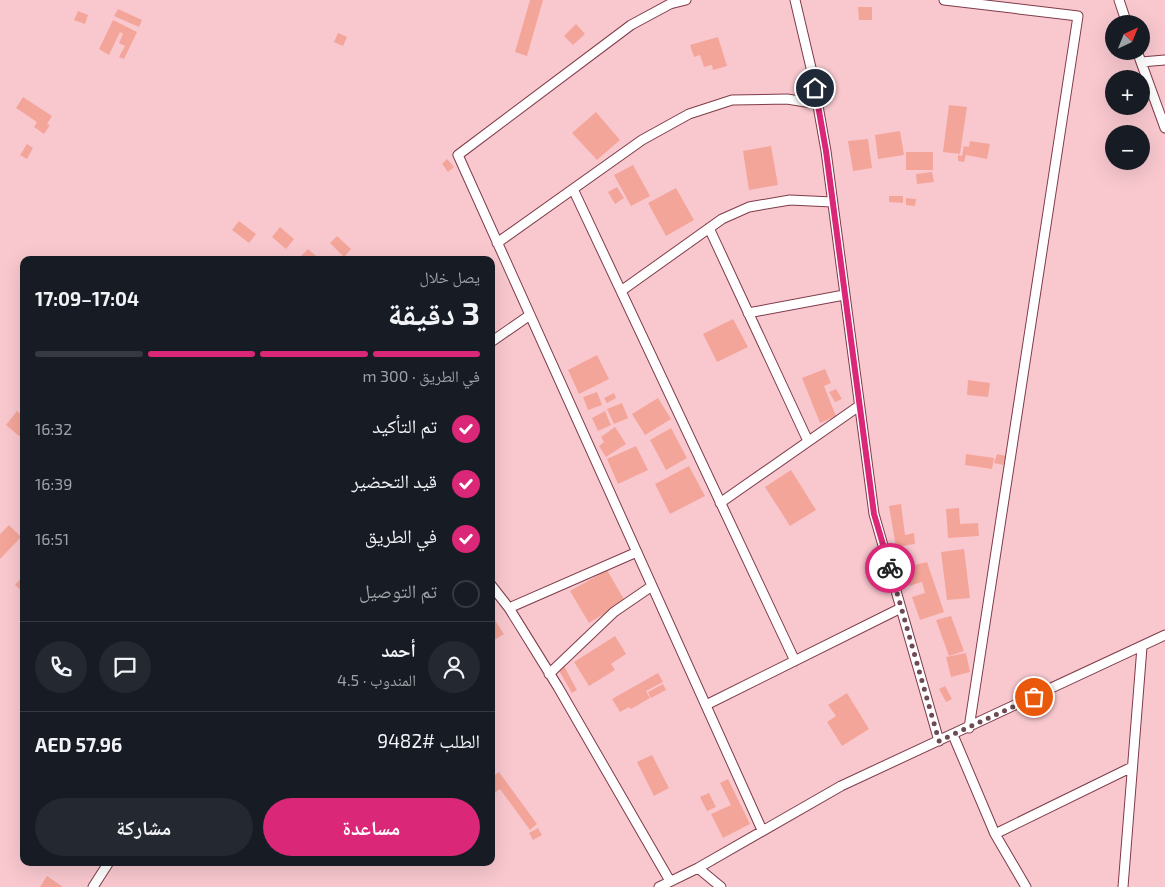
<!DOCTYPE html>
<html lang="ar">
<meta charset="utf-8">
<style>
body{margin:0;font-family:"Exo 2","Noto Naskh Arabic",sans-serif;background:#242831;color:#f1f3f6;direction:rtl;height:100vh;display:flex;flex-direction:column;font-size:19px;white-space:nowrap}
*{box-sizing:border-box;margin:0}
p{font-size:16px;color:#9ea1a6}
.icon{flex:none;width:28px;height:28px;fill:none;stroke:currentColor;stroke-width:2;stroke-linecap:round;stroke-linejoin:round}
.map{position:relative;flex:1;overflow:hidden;direction:ltr}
.panel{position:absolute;left:20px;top:256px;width:475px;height:610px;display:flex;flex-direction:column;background:#171b24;border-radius:10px;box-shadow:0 5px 20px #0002;direction:rtl}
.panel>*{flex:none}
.needle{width:32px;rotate:43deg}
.fabs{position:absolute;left:1105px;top:15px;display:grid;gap:10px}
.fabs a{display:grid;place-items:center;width:45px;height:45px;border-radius:50%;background:#171b24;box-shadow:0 5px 20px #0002;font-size:25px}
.pin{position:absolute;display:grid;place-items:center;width:42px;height:42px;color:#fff;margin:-21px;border:2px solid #fff;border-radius:50%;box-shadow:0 1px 5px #0007}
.courier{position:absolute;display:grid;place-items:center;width:50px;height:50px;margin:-25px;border:4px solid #db2777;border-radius:50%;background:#fff;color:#222;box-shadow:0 1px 6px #0007}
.head em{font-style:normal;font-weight:700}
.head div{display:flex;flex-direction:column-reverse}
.head{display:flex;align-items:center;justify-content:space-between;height:85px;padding:0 15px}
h1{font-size:32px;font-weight:700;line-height:38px}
.bar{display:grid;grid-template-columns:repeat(4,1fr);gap:8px 5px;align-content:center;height:60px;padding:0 15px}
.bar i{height:6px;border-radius:4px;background:#363941}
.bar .active{background:#db2777}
.bar p{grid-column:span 4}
.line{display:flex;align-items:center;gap:12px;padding:0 15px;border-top:1px solid #363941}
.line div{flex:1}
.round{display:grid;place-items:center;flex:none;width:52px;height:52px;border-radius:26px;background:#242831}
ol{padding:0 15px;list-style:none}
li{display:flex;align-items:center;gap:15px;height:55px}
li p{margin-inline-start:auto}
li .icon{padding:5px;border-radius:50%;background:#db2777;color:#fff;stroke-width:4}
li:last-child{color:#9ea1a6}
li i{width:28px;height:28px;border:2px solid #363941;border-radius:50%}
.action{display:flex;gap:10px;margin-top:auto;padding:10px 15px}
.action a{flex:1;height:58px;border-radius:30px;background:#db2777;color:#fff;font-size:20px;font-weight:700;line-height:58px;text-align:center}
.action a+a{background:#242831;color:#f1f3f6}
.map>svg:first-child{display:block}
.building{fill:#f4a59a}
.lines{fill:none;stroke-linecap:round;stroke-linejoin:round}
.street-casing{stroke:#7f3b49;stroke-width:11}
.street{stroke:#fff;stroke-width:9}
.done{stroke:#6e4b52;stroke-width:5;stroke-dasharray:0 9}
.route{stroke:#db2777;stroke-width:6}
</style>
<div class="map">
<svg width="1165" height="887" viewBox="0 0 1165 887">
<rect width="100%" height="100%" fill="#f9c8cf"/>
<path class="building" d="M530,0h13l-16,56 -12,-4z
M858,7h14v13h-13z
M118,9l24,11 -3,7 -25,-11z
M78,11l10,4 -3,9 -11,-4z
M113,20l24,12 -13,27 -5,-2 6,-11 -6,-3 4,-9 -3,-2 -11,23 -10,-6z
M576,24l9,10 -12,11 -9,-9z
M338,33l9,4 -4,9 -9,-4z
M718,37l9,29 -14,4 -1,-5 -8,2 -4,-12 -6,2 -4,-12z
M23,97l29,19 -5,8 3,1 -6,9 -10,-7 3,-5 -21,-14z
M949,105l18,2 -7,47 -17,-2z
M596,112l24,28 -23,20 -25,-27z
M900,131l4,24 -26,4 -3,-24z
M868,139l4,29 -19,3 -5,-30z
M970,141l20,3 -3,15 -21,-4 -2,7 -6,-1v-6l4,1 2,-10 5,1z
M27,144l6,4 -6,11 -7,-4z
M771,146l7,39 -29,5 -6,-39z
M906,152h27v18h-27z
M447,159l7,8 -6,5 -6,-8z
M633,165l17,31 -19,10 -17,-31z
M932,172l2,10 -17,2 -1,-10z
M617,187l7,11 -9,6 -7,-12z
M676,188l18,32 -28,16 -18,-33z
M889,196h14v7l-14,-1z
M906,198l10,1 -1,7 -9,-1z
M239,221l17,13 -7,9 -17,-13z
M280,227l14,12 -8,10 -14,-12z
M337,236l14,13 -7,8 -14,-14z
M308,249l8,7 -4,4h-15z
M733,319l15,28 -31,15 -14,-28z
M597,355l12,24 -30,15 -11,-24z
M825,369l6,14 -7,3 12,30 -16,7 -18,-45z
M968,380l22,3 -2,14 -21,-2z
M836,389l6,10 -7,3 -6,-10z
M597,392l5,13 -14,5 -5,-13z
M614,393l2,5 -9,5 -3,-5z
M658,398l13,21 -26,16 -13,-21z
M622,403l6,15 -14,6 -7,-15z
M17,411l7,6v14l-5,5 -13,-11z
M605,411l6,14 -13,6 -6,-13z
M615,427l11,17 -20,13 -7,-11 5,-4 -3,-5z
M671,428l16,30 -21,12 -16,-30z
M636,446l12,24 -30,14 -11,-25z
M966,454l28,4 -2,11 -27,-4z
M997,454l9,2 -3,9 -9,-2z
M689,466l16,30 -35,18 -15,-30z
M791,470l25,40 -26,16 -25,-39z
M901,504l4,31 9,-2 1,11 -19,3 -7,-41z
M959,508l1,16 18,-1 1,13 -31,2 -2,-29z
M9,525l12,12 -21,22v-25z
M964,549l6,49 -23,2 -6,-48z
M927,562l17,50 -24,8 -8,-23 13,-4 -3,-11 -13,4 -6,-18z
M607,570l18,31 -36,22 -19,-32z
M24,571v22l-9,-8 8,-9 -2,-2z
M491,614l13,20 -13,8z
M951,616l13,35 -15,5 -13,-36z
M615,636l11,18 -15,10 4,6 -26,16 -15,-24z
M966,653l4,19 -19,5 -5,-20z
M564,666l13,24 -5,3 -14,-24z
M658,673l5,9 -17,9 4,7 -19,11 -2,-2 -9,5 -8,-13z
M663,684l3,6 -15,8 -3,-6z
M945,686l7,13 -6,3 -7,-13z
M847,693l22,36 -27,17 -15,-24 9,-6 -8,-11z
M652,755l17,33 -15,8 -17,-34z
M499,772l38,52 -7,6 -30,-41 -9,6v-17z
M728,779l22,45 -27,14 -12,-24 20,-9 -11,-22z
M709,793l7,14 -9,4 -7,-14z
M538,828l4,7 -9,5 -4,-7z
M47,876l16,11h-23z"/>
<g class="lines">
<g class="street-casing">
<path id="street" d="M686,0l-16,4 -39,21 -173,130 304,675
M795,0l17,72 14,79 48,363 65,227
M944,0l134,16 -109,712
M1119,0l8,24
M1137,51l28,77
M1141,62l24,-2
M573,189l222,472
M709,228l99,213
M497,243l145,-103 47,-26 43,-14 55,-1 31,5
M621,291l101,-72 27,-12 41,-7 42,2
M748,313l96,-18
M491,342l39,-27
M720,503l139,-97
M491,585l18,23 128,-56
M509,608l49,79 112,194
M549,674l65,-62 38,-26
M706,705l195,-97
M953,735l42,99 31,53
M995,834l137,-67
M698,868l23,19
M93,887l16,-25
M659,887l39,-19 143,-82 324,-151
M1123,887l19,-240"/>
</g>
<use href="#street" class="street"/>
</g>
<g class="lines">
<path class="done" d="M890,568l49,173 95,-44"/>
<path class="route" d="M815,88l11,63 48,363 16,54"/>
</g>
</svg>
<div class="fabs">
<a><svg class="needle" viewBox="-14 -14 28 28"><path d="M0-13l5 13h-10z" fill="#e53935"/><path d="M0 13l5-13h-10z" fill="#9ea1a6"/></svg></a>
<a>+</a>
<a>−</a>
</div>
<div class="pin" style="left:1034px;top:697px;background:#ea580c"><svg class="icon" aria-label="bag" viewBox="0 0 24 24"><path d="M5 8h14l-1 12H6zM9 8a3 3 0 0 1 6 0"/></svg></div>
<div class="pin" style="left:815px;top:88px;background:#1f2937"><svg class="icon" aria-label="home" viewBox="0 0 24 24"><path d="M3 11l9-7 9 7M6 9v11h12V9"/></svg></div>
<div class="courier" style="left:890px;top:568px"><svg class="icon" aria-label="bike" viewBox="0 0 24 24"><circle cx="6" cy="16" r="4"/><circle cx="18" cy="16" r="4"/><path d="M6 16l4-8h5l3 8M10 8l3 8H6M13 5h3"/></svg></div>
<section class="panel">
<div class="head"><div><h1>3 دقيقة</h1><p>يصل خلال</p></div><em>17:04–17:09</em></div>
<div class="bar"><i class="active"></i><i class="active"></i><i class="active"></i><i></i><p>في الطريق · 300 m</p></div>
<ol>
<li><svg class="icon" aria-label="check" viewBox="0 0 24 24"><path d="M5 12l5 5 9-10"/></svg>تم التأكيد<p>16:32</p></li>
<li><svg class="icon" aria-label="check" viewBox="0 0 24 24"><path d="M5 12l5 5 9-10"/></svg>قيد التحضير<p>16:39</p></li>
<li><svg class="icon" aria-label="check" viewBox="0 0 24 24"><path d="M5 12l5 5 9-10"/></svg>في الطريق<p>16:51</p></li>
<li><i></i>تم التوصيل</li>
</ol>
<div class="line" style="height:90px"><a class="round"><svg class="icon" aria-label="person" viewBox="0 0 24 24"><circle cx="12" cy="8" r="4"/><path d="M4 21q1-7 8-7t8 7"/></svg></a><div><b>أحمد</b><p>المندوب · 4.5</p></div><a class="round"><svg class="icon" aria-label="chat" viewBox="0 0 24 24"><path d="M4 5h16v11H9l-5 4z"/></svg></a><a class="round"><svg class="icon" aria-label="phone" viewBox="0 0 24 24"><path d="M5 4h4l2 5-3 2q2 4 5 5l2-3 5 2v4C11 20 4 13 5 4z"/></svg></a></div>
<div class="line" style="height:65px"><div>الطلب #9482</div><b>AED 57.96</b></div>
<div class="action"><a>مساعدة</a><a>مشاركة</a></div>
</section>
</div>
